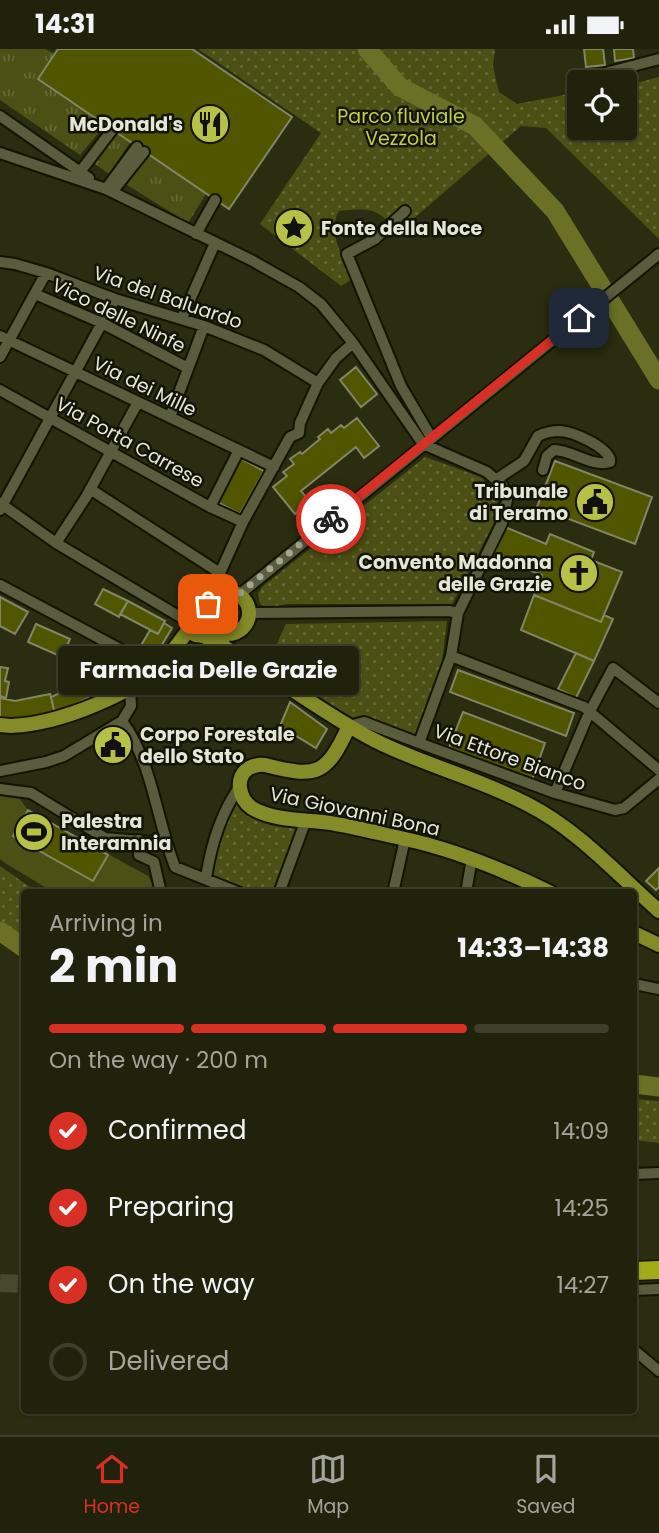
<!DOCTYPE html>
<meta charset="utf-8">
<style>
body{margin:0;font-family:Poppins,sans-serif;background:#2d2f19;color:#f1f3f6;height:100vh;display:flex;flex-direction:column;font-size:26px;white-space:nowrap}
*{box-sizing:border-box;margin:0}
p{font-size:23px;color:#a2a49d}
.icon{flex:none;width:38px;height:38px;fill:none;stroke:currentColor;stroke-width:2;stroke-linecap:round;stroke-linejoin:round}
.map{position:relative;flex:1;overflow:hidden}
.panel{position:absolute;left:21px;top:840px;width:616px;height:525px;display:flex;flex-direction:column;background:#20220b;border-radius:7px;box-shadow:0 2px 5px #0004,0 0 0 2px #3d3f2c}
.panel>*{flex:none}
.tools{position:absolute;left:567px;top:21px;display:grid;gap:14px}
.tools a{display:grid;place-items:center;width:70px;height:70px;border-radius:7px;background:#20220b;box-shadow:0 2px 5px #0004,0 0 0 2px #3d3f2c;font-size:35px}
.pin{position:absolute;display:grid;place-items:center;width:60px;height:60px;color:#fff;margin:-30px;border-radius:14px;box-shadow:0 4px 10px #0006}
.courier{position:absolute;display:grid;place-items:center;width:70px;height:70px;margin:-35px;border:5px solid #d93025;border-radius:50%;background:#fff;color:#222;box-shadow:0 2px 9px #0007}
.bubble{position:absolute;height:49px;border-radius:7px;background:#20220b;box-shadow:0 2px 5px #0004,0 0 0 2px #3d3f2c;font-size:23px;font-weight:700;line-height:49px;text-align:center}
.head em{font-style:normal;font-weight:700}
.head div{display:flex;flex-direction:column-reverse}
.head{display:flex;align-items:center;justify-content:space-between;height:119px;padding:0 28px}
h1{font-size:46px;font-weight:700;line-height:52px}
.bar{display:grid;grid-template-columns:repeat(4,1fr);gap:10px 7px;align-content:center;height:84px;padding:0 28px}
.bar i{height:9px;border-radius:5px;background:#3d3f2c}
.bar .active{background:#d93025}
.bar p{grid-column:span 4}
ol{padding:0 28px;list-style:none}
li{display:flex;align-items:center;gap:21px;height:77px}
li p{margin-inline-start:auto}
li .icon{padding:7px;border-radius:50%;background:#d93025;color:#fff;stroke-width:4}
li:last-child{color:#a2a49d}
li i{width:38px;height:38px;border:4px solid #3d3f2c;border-radius:50%}
.status{display:flex;justify-content:space-between;align-items:center;height:49px;padding:0 35px;background:#20220b;direction:ltr}
.status svg{height:19px;fill:currentColor}
.tab-bar{display:flex;justify-content:space-around;align-items:center;height:98px;border-top:2px solid #3d3f2c;background:#20220b;font-size:19px;color:#a2a49d}
.tab-bar a{display:grid;justify-items:center;gap:4px}
.tab-bar .active{color:#d93025}
.map>svg:first-child{display:block}
.grass{fill:url(#grass-tufts)}
.park{fill:url(#park-dots)}
.garden{fill:#4c5014}
.lines{fill:none;stroke-linecap:round;stroke-linejoin:round}
.river{stroke:#6b7026;stroke-width:19}
.building{fill:#515500;stroke:#828666;stroke-width:2}
.highway-tunnel{stroke:#46492d;stroke-width:18;stroke-dasharray:18 9;stroke-linecap:butt}
.minor-casing{stroke:#131500;stroke-width:14}
.major-casing{stroke:#131500;stroke-width:18}
.highway-casing{stroke:#131500;stroke-width:21}
.minor{stroke:#595c3d;stroke-width:10}
.major{stroke:#858b28;stroke-width:14}
.highway{stroke:#a2ab1a;stroke-width:18}
.done{stroke:#a3a690;stroke-width:7;stroke-dasharray:0 12.6}
.route{stroke:#d93025;stroke-width:9}
.labels{text-anchor:middle;stroke-width:5;stroke-linejoin:round;paint-order:stroke}
.park-label{font-size:19px;fill:#c4cd4b;stroke:#131408}
.poi-label{font-size:19px;font-weight:bold;fill:#e4e7d5;stroke:#131408;text-anchor:end}
.street-label{font-size:19px;fill:#e4e7d5;stroke:#131408}
</style>
<div class="status"><b>14:31</b><svg viewBox="0 0 49 12"><path d="M0 12V9h3v3zM5 12V6h3v6zM10 12V3h3v9zM15 12V0h3v12zM26 1h20v11H26zM47 4h2v5h-2z"/></svg></div>
<div class="map">
<svg width="659" height="1386" viewBox="0 0 659 1386">
<defs>
<pattern id="grass-tufts" width="24" height="20" patternUnits="userSpaceOnUse" patternTransform="scale(1.75)"><rect width="24" height="20" fill="#4c5014"/><path d="M3 7l-1-3M5 7V3M7 7l1-3M15 17l-1-3M17 17v-4M19 17l1-3" fill="none" stroke="#666935"/></pattern>
<pattern id="park-dots" width="8" height="8" patternUnits="userSpaceOnUse" patternTransform="scale(1.75)"><rect width="8" height="8" fill="#4c5014"/><path d="M2 2h.1M6 6h.1" fill="none" stroke="#666935" stroke-width="1.8" stroke-linecap="round"/></pattern>
</defs>
<rect width="100%" height="100%" fill="#2a2d0f"/>
<path class="grass" d="M0,0h45l10,5 -17,25 67,46 -25,30 -80,-55z
M117,84l13,9 -21,32 -14,-10z
M147,105l59,40 -18,29 -61,-38z"/>
<path class="park" d="M198,0h297l-2,18 6,25 18,12 62,-12v36h46v-42l34,-9v162l-113,-111 -25,-2 -122,105c-24,-23 -27,-23 -60,-20 -13,20 5,48 13,68l-11,7 -81,-62 61,-91z
M425,408l56,20 16,19v21l-45,87h-165l-17,4 -10,-4 -2,-10 4,-7z
M447,572l-5,40 7,2 -30,80 -61,-20 -94,-52 22,-47z
M230,751l34,12 42,8 -27,72h-39l-34,-14z
M0,817l37,26 -13,1v52l-24,-24z
M634,1050l25,2v42l-25,-3z"/>
<path class="garden" d="M0,747l20,3 8,11 120,66 9,16h-104l-48,-29 -5,-4z"/>
<g class="lines">
<path class="river" d="M367,0l33,38 75,39 80,85 104,169
M0,882l24,17
M634,1035l25,3"/>
</g>
<path class="building" d="M58,0h134l100,68 -63,92 -191,-130z
M584,0h19l2,16 -19,2z
M614,0h19l1,9 -19,3z
M356,318l21,27 -16,13 -21,-27z
M357,369l22,28 -15,12 -8,-11 -55,44 9,11 -15,12 -22,-27 14,-11 -4,-4 11,-8 -4,-5 10,-7 2,2 18,-15 -2,-2 10,-8 3,4 10,-8 3,3z
M240,409l24,13 -24,43 -23,-12z
M555,412l97,36 -17,47 -98,-37z
M505,478l41,17 4,-10 44,18 -3,8 31,12 -21,50 -67,-27 8,-20 -49,-19z
M103,540l25,12 -9,16 -24,-13z
M534,546l67,27 3,-7 9,4 -19,42 -73,-31z
M0,548l28,15 -13,22 -15,-8z
M128,552l37,20 -7,13 -38,-20z
M164,574l8,5 -18,30 -15,-9 11,-19 8,4z
M36,575l34,15 -8,18 -34,-15z
M88,597l40,21 -4,7 4,5 -73,35 -4,-17 46,-21 -1,-4 -13,-9v-9z
M576,604l18,8 -18,37 -18,-9z
M0,618l8,1 -3,13 4,1 -3,16 -6,-2z
M458,621l116,43 -8,23 -116,-44z
M50,645l5,20 -41,8 -14,-3v-21l15,3z
M290,653l37,27 -11,19 -36,-22z
M463,663l82,31 -13,37 -83,-32z
M28,761l80,45 -15,26 -80,-45z
M659,819v19l-3,3 -10,-9z"/>
<g class="lines">
<path class="highway-tunnel" d="M0,1234l24,1"/>
<g class="minor-casing">
<path id="minor" d="M590,28l69,-18
M0,67l89,62
M0,104l106,36 145,71 48,27 22,17 32,39 70,101 64,28 16,14 4,14 -5,23 -44,90 -7,43 -32,87 136,50 60,17 9,-2 35,-29
M80,123l32,-42
M106,140l31,-42
M112,143l32,-40
M405,162l-30,28 -28,15 54,132 30,51
M196,185l19,-34
M0,213l15,2 31,9 69,26 89,27 60,24 54,33
M35,245l67,29 86,45
M182,269l33,-75
M0,287l274,131
M0,308l46,-84
M0,341l210,117 33,15
M170,368l34,-91
M497,430l27,-18 14,-25c6,-3 15,-5 22,-5 14,1 45,15 50,28v3c-17,6 -38,-12 -56,-12l-7,6 -4,14
M90,440l130,84
M0,454l56,40 136,81
M210,458l29,-57
M0,461l115,-211
M56,494l30,-46 52,-95
M0,536l157,84
M221,544l-1,-20 23,-51 47,-85 9,-4 1,-10 18,-40 18,-25 17,-15
M239,546l420,-341
M249,564l200,-2 9,2
M451,607l133,51 75,63
M122,672c31,42 34,98 53,146l65,26
M349,677l15,-4 55,21
M0,722l46,-9 18,-6 58,-35 9,-15 -1,-18
M0,740l31,4 74,45 46,4 13,-2
M555,744l34,-80 24,-45 46,35
M139,791v15l15,7 7,31
M206,829c5,-33 14,-64 34,-92
M279,844l27,-73
M393,844l12,-54
M466,844l6,-35
M634,935l25,5
M634,1125l25,-1
M634,1241l25,-1
M634,1301l25,21"/>
</g>
<g class="major-casing">
<path id="major" d="M207 564a21 21 0 1 1 42 0a21 21 0 1 1-42 0Z
M216,582l8,16c52,29 98,66 150,93 49,25 104,38 153,64 50,25 90,70 132,107
M195,586l9,1 20,11
M0,676c39,7 130,-29 158,-57 19,-20 33,-43 50,-64
M349,677c-23,50 -32,52 -84,39 -6,-1 -10,0 -16,3 -15,9 -10,31 3,40 24,14 57,11 84,16 23,4 46,10 69,15 51,11 99,31 146,54
M634,884l25,12"/>
</g>
<g class="highway-casing">
<path id="highway" d="M634,1222l25,-1"/>
</g>
<use href="#minor" class="minor"/>
<use href="#major" class="major"/>
<use href="#highway" class="highway"/>
</g>
<g class="lines">
<path class="done" d="M208,555c8,-12 18,-15 31,-10l92,-75"/>
<path class="route" d="M331,470l248,-201"/>
</g>
<defs>
<g id="restaurant-disc" transform="scale(2.0125)"><circle r="9.5" fill="#b8c147" stroke="#131408"/><path d="M-5-6h1v4h1v-4h1v4h1v-4h1v5L-1.5 .5V6h-2V.5L-5-1ZM5-6V6H3V1.5H1.5Q1.5-4 5-6Z" fill="#111"/></g>
<g id="sight-disc" transform="scale(2.0125)"><circle r="9.5" fill="#b8c147" stroke="#131408"/><path d="M0-6L1.8-2.2L6-1.7L2.9 1.2L3.7 5.4L0 3.3L-3.7 5.4L-2.9 1.2L-6-1.7L-1.8-2.2Z" fill="#111"/></g>
<g id="civic-disc" transform="scale(2.0125)"><circle r="9.5" fill="#b8c147" stroke="#131408"/><path d="M-.6-6.5H3V-4.5H.6V-3L4-1V1h2V6H-6V1h2V-1L-.6-3ZM-1.2 2.5V6h2.4V2.5Z" fill="#111"/></g>
<g id="church-disc" transform="scale(2.0125)"><circle r="9.5" fill="#b8c147" stroke="#131408"/><path d="M-1.2-6h2.4v3.5h3.3v2.4h-3.3V6h-2.4V-.1h-3.3v-2.4h3.3Z" fill="#111"/></g>
<g id="stadium-disc" transform="scale(2.0125)"><circle r="9.5" fill="#b8c147" stroke="#131408"/><path d="M0-5a6.5 5 0 1 0 0 10a6.5 5 0 1 0 0-10ZM-3.5-1.8h7v3.6h-7Z" fill="#111"/></g>
</defs>
<g fill-rule="evenodd">
<use href="#restaurant-disc" x="210" y="75"/>
<use href="#sight-disc" x="294" y="179"/>
<use href="#civic-disc" x="595" y="453"/>
<use href="#church-disc" x="579" y="524"/>
<use href="#civic-disc" x="113" y="696"/>
<use href="#stadium-disc" x="34" y="783"/>
</g>
<g class="labels">
<g class="park-label">
<text x="401" y="74">Parco fluviale<tspan x="401" dy="22">Vezzola</tspan></text>
</g>
<g class="poi-label">
<text x="183" y="82">McDonald's</text>
<text x="321" y="186" text-anchor="start">Fonte della Noce</text>
<text x="568" y="449">Tribunale<tspan x="568" dy="22">di Teramo</tspan></text>
<text x="552" y="520">Convento Madonna<tspan x="552" dy="22">delle Grazie</tspan></text>
<text x="140" y="692" text-anchor="start">Corpo Forestale<tspan x="140" dy="22">dello Stato</tspan></text>
<text x="61" y="779" text-anchor="start">Palestra<tspan x="61" dy="22">Interamnia</tspan></text>
</g>
<g class="street-label">
<text transform="translate(168 248) rotate(19)" y="7">Via del Baluardo</text>
<text transform="translate(119 266) rotate(26)" y="7">Vico delle Ninfe</text>
<text transform="translate(145 337) rotate(26)" y="7">Via dei Mille</text>
<text transform="translate(130 393) rotate(29)" y="7">Via Porta Carrese</text>
<text transform="translate(510 708) rotate(20)" y="7">Via Ettore Bianco</text>
<text transform="translate(355 762) rotate(12)" y="7">Via Giovanni Bona</text>
</g>
</g>
</svg>
<div class="tools">
<a><svg class="icon" aria-label="locate" viewBox="0 0 24 24"><circle cx="12" cy="12" r="6"/><path d="M12 2v4M12 18v4M2 12h4M18 12h4"/></svg></a>
</div>
<div class="pin" style="left:208px;top:555px;background:#ea580c"><svg class="icon" aria-label="bag" viewBox="0 0 24 24"><path d="M5 8h14l-1 12H6zM9 8a3 3 0 0 1 6 0"/></svg></div>
<div class="pin" style="left:579px;top:269px;background:#1f2937"><svg class="icon" aria-label="home" viewBox="0 0 24 24"><path d="M3 11l9-7 9 7M6 9v11h12V9"/></svg></div>
<div class="courier" style="left:331px;top:470px"><svg class="icon" aria-label="bike" viewBox="0 0 24 24"><circle cx="6" cy="16" r="4"/><circle cx="18" cy="16" r="4"/><path d="M6 16l4-8h5l3 8M10 8l3 8H6M13 5h3"/></svg></div>
<div class="bubble" style="left:58px;top:597px;width:301px">Farmacia Delle Grazie</div>
<section class="panel">
<div class="head"><div><h1>2 min</h1><p>Arriving in</p></div><em>14:33–14:38</em></div>
<div class="bar"><i class="active"></i><i class="active"></i><i class="active"></i><i></i><p>On the way · 200 m</p></div>
<ol>
<li><svg class="icon" aria-label="check" viewBox="0 0 24 24"><path d="M5 12l5 5 9-10"/></svg>Confirmed<p>14:09</p></li>
<li><svg class="icon" aria-label="check" viewBox="0 0 24 24"><path d="M5 12l5 5 9-10"/></svg>Preparing<p>14:25</p></li>
<li><svg class="icon" aria-label="check" viewBox="0 0 24 24"><path d="M5 12l5 5 9-10"/></svg>On the way<p>14:27</p></li>
<li><i></i>Delivered</li>
</ol>
</section>
</div>
<nav class="tab-bar">
<a class="active"><svg class="icon" aria-label="home" viewBox="0 0 24 24"><path d="M3 11l9-7 9 7M6 9v11h12V9"/></svg>Home</a>
<a><svg class="icon" aria-label="map" viewBox="0 0 24 24"><path d="M3 6l6-2 6 2 6-2v14l-6 2-6-2-6 2zM9 4v14M15 6v14"/></svg>Map</a>
<a><svg class="icon" aria-label="saved" viewBox="0 0 24 24"><path d="M7 4h10v16l-5-4-5 4z"/></svg>Saved</a>
</nav>
